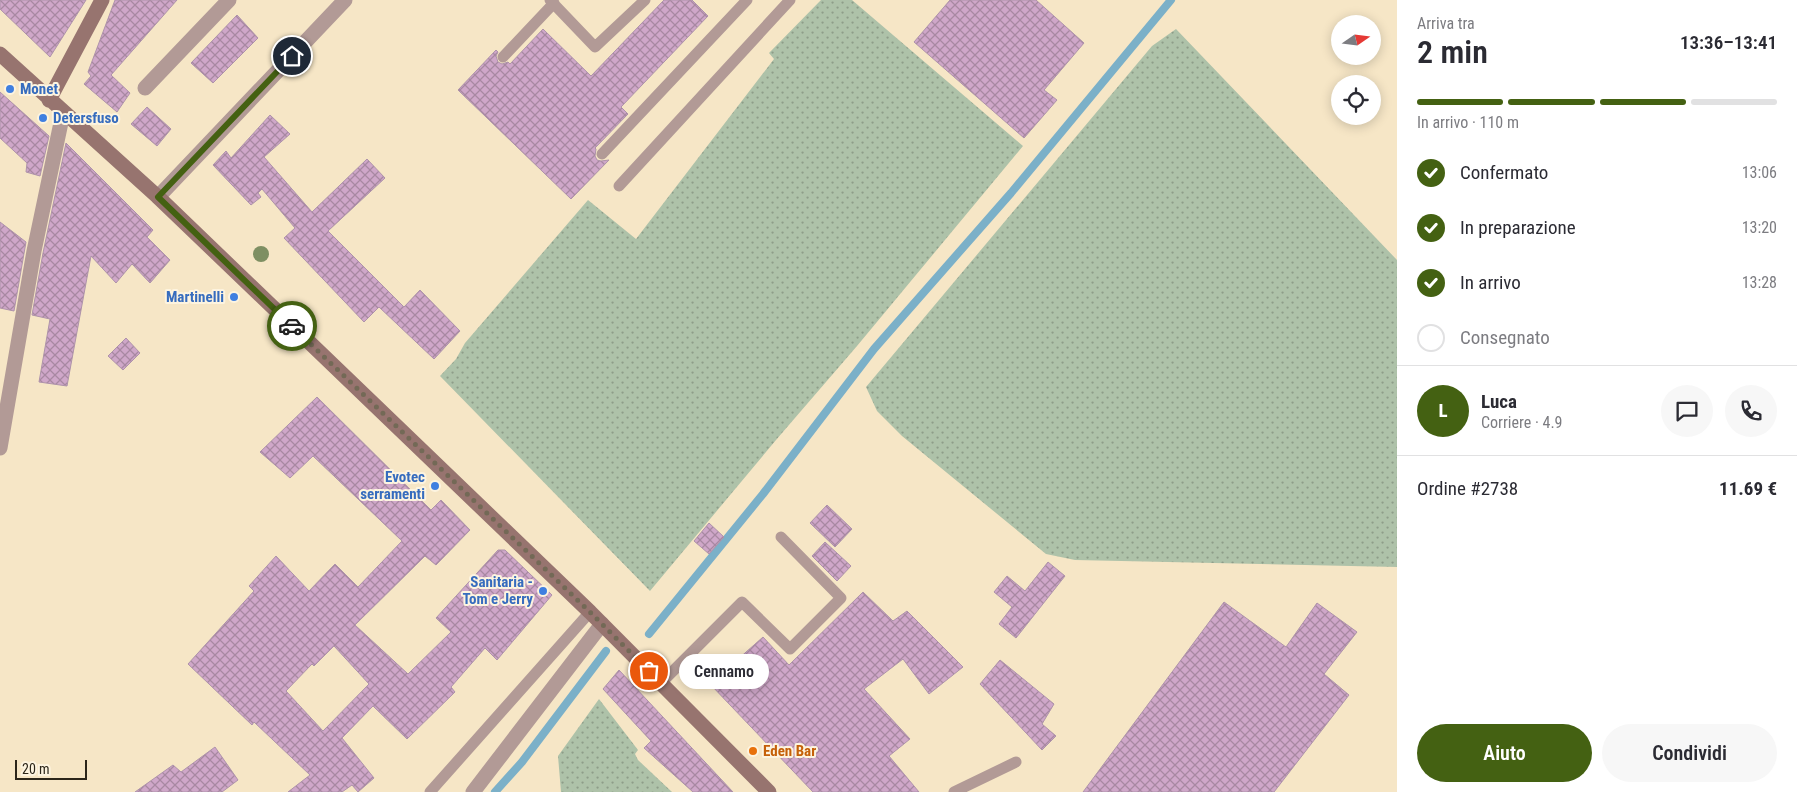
<!DOCTYPE html>
<html lang="it">
<meta charset="utf-8">
<style>
body{margin:0;font-family:"Roboto Condensed",sans-serif;background:#f7f7f7;color:#2b2b33;height:100vh;display:flex;flex-direction:column;font-size:19px;white-space:nowrap}
*{box-sizing:border-box;margin:0}
p{font-size:16px;color:#7c7c81}
.icon{flex:none;width:28px;height:28px;fill:none;stroke:currentColor;stroke-width:2;stroke-linecap:round;stroke-linejoin:round}
.map{position:relative;flex:1;overflow:hidden}
.details{display:flex;flex-direction:column;background:#fff;width:400px}
.details>*{flex:none}
.needle{width:32px;rotate:76deg}
.controls{position:absolute;left:1331px;top:15px;display:grid;gap:10px}
.controls a{display:grid;place-items:center;width:50px;height:50px;border-radius:50%;background:#fff;box-shadow:0 2px 12px #0003;font-size:25px}
.scale{position:absolute;left:15px;bottom:12px;width:72px;box-sizing:border-box;padding-left:5px;border:2px solid #2c261a;border-top:0;font-size:14px;line-height:18px;white-space:nowrap;color:#2c261a;-webkit-text-stroke:4px #fdf4e0;paint-order:stroke}
.pin{position:absolute;display:grid;place-items:center;width:42px;height:42px;color:#fff;margin:-21px;border:2px solid #fff;border-radius:50%;box-shadow:0 1px 5px #0007}
.courier{position:absolute;display:grid;place-items:center;width:50px;height:50px;margin:-25px;border:4px solid #446112;border-radius:50%;background:#fff;color:#222;box-shadow:0 1px 6px #0007}
.bubble{position:absolute;height:35px;border-radius:18px;background:#fff;box-shadow:0 2px 12px #0003;font-size:16px;font-weight:600;line-height:35px;text-align:center}
.headline em{font-style:normal;font-weight:600}
.headline div{display:flex;flex-direction:column-reverse}
.headline{display:flex;align-items:center;justify-content:space-between;height:85px;padding:0 20px}
h1{font-size:32px;font-weight:600;line-height:38px}
.bar{display:grid;grid-template-columns:repeat(4,1fr);gap:8px 5px;align-content:center;height:60px;padding:0 20px}
.bar i{height:6px;border-radius:4px;background:#e1e1e2}
.bar .active{background:#446112}
.bar p{grid-column:span 4}
.line{display:flex;align-items:center;gap:12px;padding:0 20px;border-top:1px solid #e1e1e2}
.line div{flex:1}
.round{display:grid;place-items:center;flex:none;width:52px;height:52px;border-radius:26px;background:#f7f7f7}
ol{padding:0 20px;list-style:none}
li{display:flex;align-items:center;gap:15px;height:55px}
li p{margin-inline-start:auto}
li .icon{padding:5px;border-radius:50%;background:#446112;color:#fff;stroke-width:4}
li:last-child{color:#7c7c81}
li i{width:28px;height:28px;border:2px solid #e1e1e2;border-radius:50%}
.action{display:flex;gap:10px;margin-top:auto;padding:10px 20px}
.action a{flex:1;height:58px;border-radius:30px;background:#446112;color:#fff;font-size:20px;font-weight:600;line-height:58px;text-align:center}
.action a+a{background:#f7f7f7;color:#2b2b33}
main{display:flex;flex:1;min-height:0}
.map>svg:first-child{display:block}
.grass{fill:url(#grass-dots)}
.lines{fill:none;stroke-linecap:round;stroke-linejoin:round}
.stream{stroke:#7bb0c8;stroke-width:8}
.building{fill:url(#building-cross-hatch);stroke:#ae93aa;fill-rule:evenodd}
.lane{stroke:#b29a96;stroke-width:11}
.street{stroke:#b29a96;stroke-width:15}
.secondary{stroke:#97746f;stroke-width:15}
.tree{fill:#7e8f62}
.done{stroke:#736956;stroke-width:5;stroke-dasharray:0 9}
.route{stroke:#446112;stroke-width:6}
.shop-dot{fill:#3f7fe0;stroke:#fdf4e0;stroke-width:2}
.food-dot{fill:#e8710a;stroke:#fdf4e0;stroke-width:2}
.labels{text-anchor:middle;stroke-width:4;stroke-linejoin:round;paint-order:stroke}
.shop-label{font-size:15px;font-weight:bold;fill:#366cbe;stroke:#fdf4e0;text-anchor:end}
.food-label{font-size:15px;font-weight:bold;fill:#c56008;stroke:#fdf4e0;text-anchor:start}
</style>
<main>
<div class="map">
<svg width="1397" height="792" viewBox="0 0 1397 792">
<defs>
<pattern id="grass-dots" width="8" height="8" patternUnits="userSpaceOnUse" patternTransform="scale(1.25)"><rect width="8" height="8" fill="#aec2a9"/><path d="M2 2h.1M6 6h.1" fill="none" stroke="#8e9d89" stroke-width="1.8" stroke-linecap="round"/></pattern>
<pattern id="building-cross-hatch" width="8" height="8" patternUnits="userSpaceOnUse" patternTransform="scale(1.25)"><rect width="8" height="8" fill="#cfa7c9"/><path d="M0 0l8 8M0 8l8-8" fill="none" stroke="#a888a2"/></pattern>
</defs>
<rect width="100%" height="100%" fill="#f6e6c6"/>
<path class="grass" d="M821,0h31l171,146 -166,200 -81,94 -126,151 -210,-215 16,-17 9,-16 123,-143 48,39 138,-180 -5,-6z
M1176,29l221,231v307l-322,-7 -29,-6 -144,-118 -25,-25 -11,-24 286,-341z
M599,699l39,51 -3,4 3,6 34,32h-111l-3,-36z"/>
<g class="lines">
<path class="stream" d="M649,634l114,-140 111,-145 137,-156 160,-193
M495,792l27,-30 84,-111"/>
</g>
<path class="building" d="M0,0h86l-36,57 -50,-48z
M115,0h62l-66,75 19,18 -13,19 -33,-28 7,-8 -3,-4z
M664,0h28l16,16 -87,91 7,7 -33,34 1,1 -1,7 2,4 4,1 8,-1 -38,39 -113,-109 38,-40 2,2 -2,4 2,6 4,2 6,-2 2,2 33,-35 48,47z
M950,0h86l48,43 -40,47 13,10 -33,38 -110,-96z
M237,15l21,23 -45,45 -22,-20z
M0,92l49,44 -9,40 -14,-4 1,-9 -27,-25z
M147,107l24,22 -14,17 -26,-22z
M270,115l20,19 -26,23 48,55 55,-53 18,19 -57,53 76,76 16,-17 40,41 -26,28 -55,-52 -15,15 -80,-84 11,-10 -33,-39 -4,4 3,4 -10,8 -38,-40 13,-14 5,7z
M66,143l87,87 -6,7 23,23 -20,23 -18,-19 -16,19 -25,-27 -24,130 -28,-4 11,-63 -18,-4 11,-62z
M0,222l26,20 -12,69 -14,-3z
M126,338l14,15 -17,17 -15,-14z
M317,397l114,113 10,-10 29,30 -34,35 -11,-9 -70,69 53,49 43,-42 -15,-14 62,-68h7l47,45 -55,65 -12,-12 -34,39 4,5 -48,47 -34,-33 -31,32 32,40 -16,14 -6,-7 -10,7h-54l22,-17 -56,-53 -2,3 -64,-61 66,-73 -5,-5 27,-30 33,35 26,-27 23,23 44,-46 -89,-85 -23,22 -30,-26zM334,646l35,38 -46,47 -37,-40 26,-27 2,2z
M827,505l25,24 -17,18 -25,-24z
M709,523l15,14 -15,17 -15,-13z
M825,542l26,24 -14,15 -25,-25z
M1048,562l17,14 -49,62 -17,-14 13,-17 -18,-15 13,-16 18,15z
M863,592l30,29 14,-10 56,56 -34,27 -26,-35 -39,30 46,50 -21,17 30,36h-106l-103,-108 53,-47 26,28z
M1224,602l62,45 31,-44 40,29 -33,42 25,21 -75,97h-191z
M1000,660l54,44 -12,20 14,12 -14,14 -62,-66z
M619,670l114,122h-40l-49,-44 7,-7 -48,-52z
M215,747l23,33 -16,12h-87l38,-27 8,7z"/>
<g class="lines">
<path class="lane" d="M550,0l45,47 50,-47
M503,57l51,-54
M602,154l145,-154
M619,186l171,-186
M661,683l81,-81 48,47 51,-51 -60,-61
M430,792l160,-180
M954,792l62,-30"/>
<path class="street" d="M145,88l84,-88
M158,197l187,-197
M0,448l34,-197 29,-138
M473,792l129,-168"/>
<path class="secondary" d="M0,54l158,143 432,415 179,180
M49,100l53,-100"/>
</g>
<circle class="tree" cx="261" cy="254" r="8"/>
<g class="lines">
<path class="done" d="M292,326l298,286 59,59"/>
<path class="route" d="M292,326l-134,-129 134,-141"/>
</g>
<g class="shop-dot">
<circle cx="10" cy="89" r="5"/>
<circle cx="43" cy="118" r="5"/>
<circle cx="234" cy="297" r="5"/>
<circle cx="435" cy="486" r="5"/>
<circle cx="543" cy="591" r="5"/>
</g>
<circle class="food-dot" cx="753" cy="751" r="5"/>
<g class="labels">
<g class="shop-label">
<text x="20" y="94" text-anchor="start">Monet</text>
<text x="53" y="123" text-anchor="start">Detersfuso</text>
<text x="224" y="302">Martinelli</text>
<text x="425" y="482">Evotec<tspan x="425" dy="17">serramenti</tspan></text>
<text x="533" y="587">Sanitaria -<tspan x="533" dy="17">Tom e Jerry</tspan></text>
</g>
<g class="food-label">
<text x="763" y="756">Eden Bar</text>
</g>
</g>
</svg>
<div class="controls">
<a><svg class="needle" viewBox="-14 -14 28 28"><path d="M0-13l5 13h-10z" fill="#e53935"/><path d="M0 13l5-13h-10z" fill="#7c7c81"/></svg></a>
<a><svg class="icon" aria-label="locate" viewBox="0 0 24 24"><circle cx="12" cy="12" r="6"/><path d="M12 2v4M12 18v4M2 12h4M18 12h4"/></svg></a>
</div>
<div class="scale">20 m</div>
<div class="pin" style="left:649px;top:671px;background:#ea580c"><svg class="icon" aria-label="bag" viewBox="0 0 24 24"><path d="M5 8h14l-1 12H6zM9 8a3 3 0 0 1 6 0"/></svg></div>
<div class="pin" style="left:292px;top:56px;background:#1f2937"><svg class="icon" aria-label="home" viewBox="0 0 24 24"><path d="M3 11l9-7 9 7M6 9v11h12V9"/></svg></div>
<div class="courier" style="left:292px;top:326px"><svg class="icon" aria-label="car" viewBox="0 0 24 24"><path d="M5 17H2v-5l4-1 3-4h7l3 4 3 1v5h-3M9 17h6M6 11h13"/><circle cx="7" cy="17" r="2"/><circle cx="17" cy="17" r="2"/></svg></div>
<div class="bubble" style="left:679px;top:654px;width:90px">Cennamo</div>
</div>
<section class="details">
<div class="headline"><div><h1>2 min</h1><p>Arriva tra</p></div><em>13:36–13:41</em></div>
<div class="bar"><i class="active"></i><i class="active"></i><i class="active"></i><i></i><p>In arrivo · 110 m</p></div>
<ol>
<li><svg class="icon" aria-label="check" viewBox="0 0 24 24"><path d="M5 12l5 5 9-10"/></svg>Confermato<p>13:06</p></li>
<li><svg class="icon" aria-label="check" viewBox="0 0 24 24"><path d="M5 12l5 5 9-10"/></svg>In preparazione<p>13:20</p></li>
<li><svg class="icon" aria-label="check" viewBox="0 0 24 24"><path d="M5 12l5 5 9-10"/></svg>In arrivo<p>13:28</p></li>
<li><i></i>Consegnato</li>
</ol>
<div class="line" style="height:90px"><b class="round" style="background:#446112;color:#fff">L</b><div><b>Luca</b><p>Corriere · 4.9</p></div><a class="round"><svg class="icon" aria-label="chat" viewBox="0 0 24 24"><path d="M4 5h16v11H9l-5 4z"/></svg></a><a class="round"><svg class="icon" aria-label="phone" viewBox="0 0 24 24"><path d="M5 4h4l2 5-3 2q2 4 5 5l2-3 5 2v4C11 20 4 13 5 4z"/></svg></a></div>
<div class="line" style="height:65px"><div>Ordine #2738</div><b>11.69 €</b></div>
<div class="action"><a>Aiuto</a><a>Condividi</a></div>
</section>
</main>
